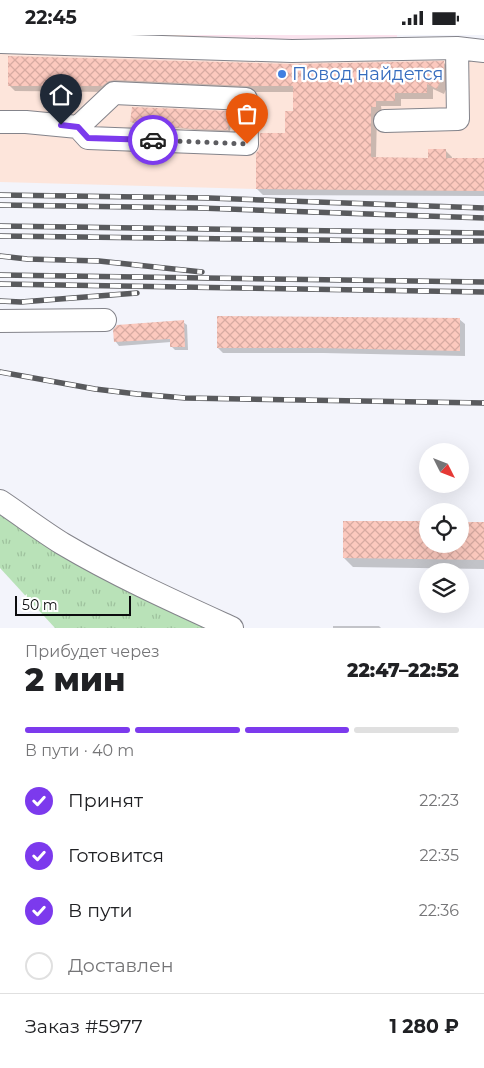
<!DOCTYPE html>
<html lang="ru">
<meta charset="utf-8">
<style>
body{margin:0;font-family:Montserrat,sans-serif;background:#f6f6f6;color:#202124;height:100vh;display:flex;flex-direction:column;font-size:19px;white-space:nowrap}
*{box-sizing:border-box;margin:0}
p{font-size:16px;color:#757577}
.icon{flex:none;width:28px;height:28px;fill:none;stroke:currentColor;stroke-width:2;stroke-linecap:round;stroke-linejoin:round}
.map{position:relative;height:593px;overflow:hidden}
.details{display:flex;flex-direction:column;background:#fff;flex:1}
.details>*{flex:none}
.needle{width:32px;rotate:132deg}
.tools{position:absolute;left:419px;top:408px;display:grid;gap:10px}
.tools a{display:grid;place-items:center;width:50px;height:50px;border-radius:50%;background:#fff;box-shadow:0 5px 20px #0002;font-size:25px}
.scale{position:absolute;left:15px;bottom:12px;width:116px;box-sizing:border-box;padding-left:5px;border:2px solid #0c0c0e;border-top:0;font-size:14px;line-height:18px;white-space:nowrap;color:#0c0c0e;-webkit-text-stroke:4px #fff;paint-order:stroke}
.pin{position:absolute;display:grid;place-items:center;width:42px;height:42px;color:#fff;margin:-51px -21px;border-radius:50% 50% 50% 0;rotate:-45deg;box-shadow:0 0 5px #0007}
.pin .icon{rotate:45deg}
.courier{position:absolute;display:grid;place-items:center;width:50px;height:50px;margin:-25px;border:4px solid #7c3aed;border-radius:50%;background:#fff;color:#222;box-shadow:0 1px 6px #0007}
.overview em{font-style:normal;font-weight:800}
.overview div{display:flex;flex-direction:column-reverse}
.overview{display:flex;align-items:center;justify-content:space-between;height:85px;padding:0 25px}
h1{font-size:32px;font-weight:800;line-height:38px}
.bar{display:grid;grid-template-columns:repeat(4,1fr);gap:8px 5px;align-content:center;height:60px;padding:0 25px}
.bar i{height:6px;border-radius:4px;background:#e0e0e0}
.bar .on{background:#7c3aed}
.bar p{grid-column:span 4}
.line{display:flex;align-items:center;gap:12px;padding:0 25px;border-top:1px solid #e0e0e0}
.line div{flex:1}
ol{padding:0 25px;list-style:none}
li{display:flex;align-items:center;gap:15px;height:55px}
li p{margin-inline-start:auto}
li .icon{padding:5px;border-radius:50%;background:#7c3aed;color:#fff;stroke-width:4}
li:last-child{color:#757577}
li i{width:28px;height:28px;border:2px solid #e0e0e0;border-radius:50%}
.status{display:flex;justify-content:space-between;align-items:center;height:35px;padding:0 25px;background:#fff;direction:ltr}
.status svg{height:14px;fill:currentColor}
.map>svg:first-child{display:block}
.commercial{fill:#fde5db}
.industrial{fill:#fbe3ee}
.grass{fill:url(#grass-tufts)}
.shadow{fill:#0003}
.building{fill:url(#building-cross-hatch)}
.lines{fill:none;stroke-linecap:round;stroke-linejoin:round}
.minor-casing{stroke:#84848b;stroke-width:24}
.minor{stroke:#fff;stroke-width:22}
.rail-casing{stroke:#595a5d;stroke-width:5.5}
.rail{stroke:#fff;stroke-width:4;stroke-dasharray:11;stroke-linecap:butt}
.done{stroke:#5d5d61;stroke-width:5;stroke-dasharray:0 9}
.route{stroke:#7c3aed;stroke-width:6}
.shop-dot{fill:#3f7fe0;stroke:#fff;stroke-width:2}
.labels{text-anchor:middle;stroke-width:4.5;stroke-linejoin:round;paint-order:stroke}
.shop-label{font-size:18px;fill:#366cbe;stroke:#fff;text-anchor:start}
</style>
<div class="status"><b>22:45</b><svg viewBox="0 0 49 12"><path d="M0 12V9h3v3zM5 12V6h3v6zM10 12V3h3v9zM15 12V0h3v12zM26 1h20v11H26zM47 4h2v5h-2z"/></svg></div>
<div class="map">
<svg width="484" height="593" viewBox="0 0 484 593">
<defs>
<pattern id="grass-tufts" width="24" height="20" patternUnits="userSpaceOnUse" patternTransform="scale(1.25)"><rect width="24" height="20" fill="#b9e2b8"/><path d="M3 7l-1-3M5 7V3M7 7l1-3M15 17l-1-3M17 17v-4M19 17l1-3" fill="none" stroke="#9ec19d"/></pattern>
<pattern id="building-cross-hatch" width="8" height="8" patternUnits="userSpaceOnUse" patternTransform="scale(1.25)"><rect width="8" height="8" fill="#fcc9be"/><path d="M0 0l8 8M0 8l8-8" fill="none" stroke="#d7aba2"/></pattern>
</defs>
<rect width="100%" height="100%" fill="#f3f4fb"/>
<path class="commercial" d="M0,0h181l198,9 60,14 10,4 35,-4v133l-228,-2 -256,-7z"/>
<path class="industrial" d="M181,0h216v10z"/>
<path class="grass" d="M0,475l205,118h-150l-55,-60z"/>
<path class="shadow" d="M444,28l6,6v11l-6,14 -11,-5v10h-32v7h-20l1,7h-5l-1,45 53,1 17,-8 6,6v2h32v37l-221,-1 -6,-6 3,-38 26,-17 8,-21v-21h-40l-133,-6 -13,6 -93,-1 -6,-6 283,-20z
M230,78l2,2 -2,17 -35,-2 -62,-7 -2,-2z
M459,284l6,5v32l-142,-3h-100l-5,-5z
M183,287l4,3 1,25h-13l-4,-4v-4l-52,4 -3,-4z
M460,488h24v46l-131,-2 -9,-9 84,-14h32z
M333,591h46l2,2h-48z"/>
<path class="building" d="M8,21l284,8 152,-3v12l-7,16 -10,-5v9h-32v8h-19v6h-5v50l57,1v-9h18v9h38v33l-228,-2v-36l3,-3 1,-6v-11h25v-22h8v-25h-46l-132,-6 -6,1 -7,5h-94z
M132,72l98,4 -2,19 -36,-1 -62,-7z
M217,281l243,2v33l-143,-3h-100z
M184,285l1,27h-15v-8l-56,3 -1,-12 4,-5z
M343,486h85v23h32v-22h24v38l-141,-2z"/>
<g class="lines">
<g class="minor-casing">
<path id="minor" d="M1,7l291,9 165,-3 27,3
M385,86l73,-2 -1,-71
M0,87h26l52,5 10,11 159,6 -1,-45 -132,-6 -36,34
M0,286l105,-1
M0,466c21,14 42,30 63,43 54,32 112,58 169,84"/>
</g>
<use href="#minor" class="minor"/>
<g class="rail-casing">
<path id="rail" d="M0,160l209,3 275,10
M0,170l200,3 284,10
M0,191l484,7
M0,201l403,5h81
M0,221l27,3 72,2 103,11
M0,240l484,7
M0,249l484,8
M0,266l21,1 116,-9
M0,337l95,17 42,5 48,4 299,5"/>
</g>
<use href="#rail" class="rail"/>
</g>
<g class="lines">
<path class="done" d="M153,105l94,4"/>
<path class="route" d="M61,90l17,2 10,11 65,2"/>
</g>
<circle class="shop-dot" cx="282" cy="39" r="5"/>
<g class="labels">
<g class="shop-label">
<text x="292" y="45">Повод найдется</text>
</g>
</g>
</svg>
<div class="tools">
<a><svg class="needle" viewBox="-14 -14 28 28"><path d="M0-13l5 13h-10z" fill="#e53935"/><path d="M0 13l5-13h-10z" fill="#757577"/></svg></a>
<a><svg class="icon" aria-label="locate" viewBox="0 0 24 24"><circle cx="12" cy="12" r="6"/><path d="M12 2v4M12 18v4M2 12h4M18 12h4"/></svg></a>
<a><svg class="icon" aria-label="layers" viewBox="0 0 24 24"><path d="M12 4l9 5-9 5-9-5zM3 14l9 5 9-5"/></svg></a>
</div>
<div class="scale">50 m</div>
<div class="pin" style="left:247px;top:109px;background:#ea580c"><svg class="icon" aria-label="bag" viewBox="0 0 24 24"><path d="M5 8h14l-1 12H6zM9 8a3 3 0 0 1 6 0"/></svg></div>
<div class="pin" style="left:61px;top:90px;background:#1f2937"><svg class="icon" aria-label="home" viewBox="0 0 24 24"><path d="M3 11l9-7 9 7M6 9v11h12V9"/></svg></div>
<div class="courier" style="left:153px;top:105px"><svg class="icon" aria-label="car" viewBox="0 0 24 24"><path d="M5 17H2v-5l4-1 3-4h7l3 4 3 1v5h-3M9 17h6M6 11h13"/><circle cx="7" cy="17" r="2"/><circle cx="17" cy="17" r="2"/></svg></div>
</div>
<section class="details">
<div class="overview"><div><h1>2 мин</h1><p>Прибудет через</p></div><em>22:47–22:52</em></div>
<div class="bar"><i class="on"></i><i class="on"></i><i class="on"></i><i></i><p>В пути · 40 m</p></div>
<ol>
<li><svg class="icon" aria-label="check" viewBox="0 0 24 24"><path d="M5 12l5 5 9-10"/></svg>Принят<p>22:23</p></li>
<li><svg class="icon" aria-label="check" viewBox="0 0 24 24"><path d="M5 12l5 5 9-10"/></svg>Готовится<p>22:35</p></li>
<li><svg class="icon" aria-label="check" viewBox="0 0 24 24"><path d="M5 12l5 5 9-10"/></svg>В пути<p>22:36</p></li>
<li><i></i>Доставлен</li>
</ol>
<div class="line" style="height:65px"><div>Заказ #5977</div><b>1 280 ₽</b></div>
</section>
